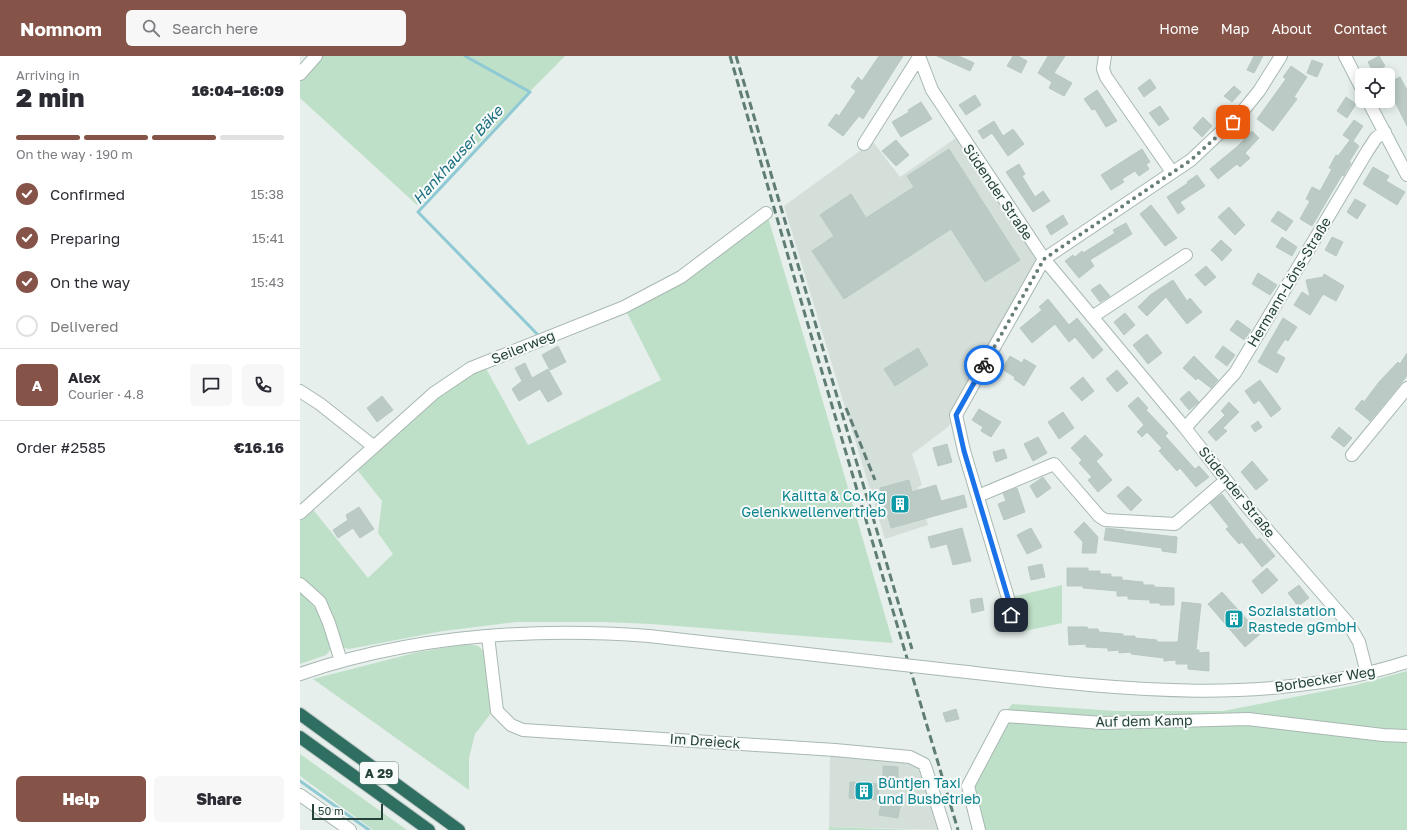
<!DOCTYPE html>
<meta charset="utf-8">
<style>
body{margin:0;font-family:"Golos Text",sans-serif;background:#f7f7f7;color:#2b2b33;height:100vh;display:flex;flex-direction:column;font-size:15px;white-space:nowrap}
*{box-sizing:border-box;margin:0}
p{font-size:13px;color:#7c7c81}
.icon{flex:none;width:22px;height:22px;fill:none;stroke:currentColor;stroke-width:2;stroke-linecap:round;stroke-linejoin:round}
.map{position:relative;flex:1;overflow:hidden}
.sheet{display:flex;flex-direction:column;background:#fff;width:300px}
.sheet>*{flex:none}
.tools{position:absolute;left:1055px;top:12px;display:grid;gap:8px}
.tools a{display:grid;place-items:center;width:40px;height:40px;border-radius:6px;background:#fff;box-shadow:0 2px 10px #0003;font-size:20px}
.scale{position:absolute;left:12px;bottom:10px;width:71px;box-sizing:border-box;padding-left:4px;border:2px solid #24423a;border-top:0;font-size:11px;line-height:14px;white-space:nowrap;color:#24423a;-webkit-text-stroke:3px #f7fbf9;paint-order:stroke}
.pin{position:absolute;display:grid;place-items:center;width:34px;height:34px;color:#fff;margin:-17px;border-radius:8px;box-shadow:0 2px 6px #0006}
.courier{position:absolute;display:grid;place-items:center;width:40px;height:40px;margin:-20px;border:3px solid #1a73e8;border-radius:50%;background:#fff;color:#222;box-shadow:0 1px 5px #0007}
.summary em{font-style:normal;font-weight:800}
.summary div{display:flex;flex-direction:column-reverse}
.summary{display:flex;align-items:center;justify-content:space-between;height:68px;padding:0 16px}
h1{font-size:26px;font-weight:800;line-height:30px}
.bar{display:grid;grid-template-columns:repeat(4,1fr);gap:6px 4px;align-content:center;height:48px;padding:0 16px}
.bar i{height:5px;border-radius:3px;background:#e1e1e2}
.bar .current{background:#855347}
.bar p{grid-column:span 4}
.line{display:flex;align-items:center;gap:10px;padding:0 16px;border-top:1px solid #e1e1e2}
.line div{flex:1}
.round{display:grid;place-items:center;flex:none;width:42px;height:42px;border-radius:6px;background:#f7f7f7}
ol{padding:0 16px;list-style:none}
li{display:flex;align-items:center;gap:12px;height:44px}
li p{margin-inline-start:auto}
li .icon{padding:4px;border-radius:50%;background:#855347;color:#fff;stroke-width:4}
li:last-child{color:#7c7c81}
li i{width:22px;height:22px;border:2px solid #e1e1e2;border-radius:50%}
.cta{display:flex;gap:8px;margin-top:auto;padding:8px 16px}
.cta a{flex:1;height:46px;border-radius:6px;background:#855347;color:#fff;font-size:16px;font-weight:800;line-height:46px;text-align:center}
.cta a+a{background:#f7f7f7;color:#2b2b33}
header{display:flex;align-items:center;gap:24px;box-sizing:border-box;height:56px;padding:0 20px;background:#855347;color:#fff}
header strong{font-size:19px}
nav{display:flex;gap:22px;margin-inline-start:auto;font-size:14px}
.search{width:280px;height:36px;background:#f7f7f7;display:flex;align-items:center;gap:10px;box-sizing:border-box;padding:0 14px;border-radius:6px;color:#7c7c81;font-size:15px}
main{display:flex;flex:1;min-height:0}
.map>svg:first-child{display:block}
.built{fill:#d4dfda}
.green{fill:#bfe0c8}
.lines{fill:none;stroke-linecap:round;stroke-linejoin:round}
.stream{stroke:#8ec9d4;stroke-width:3}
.building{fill:#bbcac4;stroke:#b8c9c2}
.minor-casing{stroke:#a8b8b2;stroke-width:14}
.highway-casing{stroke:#c2cac8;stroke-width:14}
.minor{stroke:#fff;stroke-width:12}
.highway{stroke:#2f6f62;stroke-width:12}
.rail{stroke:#5f7d75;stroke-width:3;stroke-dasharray:8 4;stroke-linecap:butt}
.minor-bridge-casing{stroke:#a8b8b2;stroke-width:14;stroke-linecap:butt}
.minor-bridge{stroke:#fff;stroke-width:12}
.done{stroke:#687f78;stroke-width:4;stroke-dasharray:0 7.2}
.route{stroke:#1a73e8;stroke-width:5}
.labels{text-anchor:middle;stroke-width:4;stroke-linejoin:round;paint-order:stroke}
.shield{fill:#f7fbf9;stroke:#637a73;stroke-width:1}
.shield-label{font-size:13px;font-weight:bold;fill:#24423a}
.street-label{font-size:14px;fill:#24423a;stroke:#f7fbf9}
.culture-label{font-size:14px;fill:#0d838f;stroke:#f7fbf9;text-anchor:start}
.water-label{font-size:15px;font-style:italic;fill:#1c6f80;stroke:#f7fbf9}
</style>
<header>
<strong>Nomnom</strong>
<div class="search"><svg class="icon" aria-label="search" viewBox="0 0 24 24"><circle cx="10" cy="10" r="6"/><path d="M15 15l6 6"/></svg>Search here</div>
<nav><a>Home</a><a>Map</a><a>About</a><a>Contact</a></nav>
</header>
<main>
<section class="sheet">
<div class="summary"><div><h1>2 min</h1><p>Arriving in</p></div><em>16:04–16:09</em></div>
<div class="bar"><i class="current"></i><i class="current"></i><i class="current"></i><i></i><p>On the way · 190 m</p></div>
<ol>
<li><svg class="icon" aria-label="check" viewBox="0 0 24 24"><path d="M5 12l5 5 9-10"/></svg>Confirmed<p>15:38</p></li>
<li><svg class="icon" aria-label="check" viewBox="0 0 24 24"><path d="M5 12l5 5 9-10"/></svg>Preparing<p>15:41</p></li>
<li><svg class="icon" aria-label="check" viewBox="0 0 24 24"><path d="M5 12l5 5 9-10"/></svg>On the way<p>15:43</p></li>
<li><i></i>Delivered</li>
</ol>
<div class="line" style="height:72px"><b class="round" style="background:#855347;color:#fff">A</b><div><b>Alex</b><p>Courier · 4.8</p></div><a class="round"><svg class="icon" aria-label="chat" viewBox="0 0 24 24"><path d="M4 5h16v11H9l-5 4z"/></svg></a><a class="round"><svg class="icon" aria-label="phone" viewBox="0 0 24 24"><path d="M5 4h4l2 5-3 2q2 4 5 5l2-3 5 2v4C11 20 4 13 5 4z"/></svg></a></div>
<div class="line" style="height:52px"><div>Order #2585</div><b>€16.16</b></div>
<div class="cta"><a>Help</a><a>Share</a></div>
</section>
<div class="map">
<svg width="1107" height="774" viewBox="0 0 1107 774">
<rect width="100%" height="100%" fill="#e6efeb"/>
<path class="built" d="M660,79l84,124 -88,156 -8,12 -36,27 10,31 -4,2 10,38 -43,14 -101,-333 81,-59 5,-9 30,39z
M530,698l98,10 20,66 -119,-3z"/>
<path class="green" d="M16,0h249l-148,149 -117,-107v-24z
M467,158l45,150 81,279 -242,-19 -46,-2h-88l-74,9 -94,18 -8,-2 -41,-66v-63l11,-11 57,71 25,-24 -15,-21 4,-32 -27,-34 79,-74 49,-30 45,82 133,-65 -37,-73z
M762,529v38l-37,8 -14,-16 -3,-17z
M0,534l24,29 7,30 -5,6 -26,9z
M167,588l11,2 8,7 6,59 -17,22 -6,24v32l-156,-111 105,-27z
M1107,615v159h-432l-11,-39 40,-76 8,-11 104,7h107l133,-26z
M0,698l107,76h-34l-73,-54z
M529,771l90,3h-90z"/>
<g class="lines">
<path class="stream" d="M165,0l65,36 -112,120 123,126
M0,725l69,49"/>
</g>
<path class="building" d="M579,0h24l-40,63 -4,-3 -16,20 -15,-11 8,-11 3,2 17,-25 -5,-4 7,-10 4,4z
M637,0h22l15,7 -4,8z
M713,0h5l9,5 -6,12 -14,-7z
M748,0h17l-11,17 18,10 -8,13 -15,-8 3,-6 -14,-9z
M954,0h9l-9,17 -7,-3z
M1079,0l6,10 -11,7 -6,-11z
M1012,4l11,4 -6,13 -10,-4z
M991,10l16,11 -13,20 3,2 -24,32 -16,-12 29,-40 -3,-2z
M1100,21l7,13v36l-14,-28 -5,3v-18z
M850,23l6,9 -12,9 -6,-9z
M934,30l7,6 -9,10 -8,-6z
M797,34l20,31 -11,6 -11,-18 -3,1 -8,-11z
M675,39l6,10 -15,10 -7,-10z
M1046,41l10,7 -9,14 -10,-7z
M621,46l11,17 -31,18 -9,-15 17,-10 -1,-2z
M860,50l9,13 -10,7 -10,-13z
M903,61l9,9 -10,11 -9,-9z
M1054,64l9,6 -10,15 6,5 -10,16 2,1 -6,10 -1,3 -2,-1 -30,51 -12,-7 10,-18 -4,-2 6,-12 8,4 12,-22 -3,-1 7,-13 2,1 12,-16 -7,-5z
M694,65l9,15 10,-7 11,15 -16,12 -16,-23 -9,6 -5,-8z
M952,75l7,7 -14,15 5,5 -10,9 -3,-3 -19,15 -8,-10 28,-23z
M596,84l13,15 -13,11 -14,-15z
M649,93l71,111 -35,22 -34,-53 -107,70 -32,-48 22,-15 -14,-21 31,-21 15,24 48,-31 -7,-11z
M842,93l8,13 -4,2 3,5 -10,7 -4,-5 -13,8 2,3 -13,8 -10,-15z
M719,108l6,10 -3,2 13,21 8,-6 7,10 -17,11 -27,-40z
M1073,111l16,9 -3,5 19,11 -8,13 -34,-21z
M897,119l8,11 -25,16 5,7 -7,5 -11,-17 21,-14 -1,-1z
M1055,143l11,6 -9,14 -10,-7z
M851,149l26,33 -12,8 -25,-32z
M929,151l16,18 -10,10 -17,-18z
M978,155l15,10 -7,10 -15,-10z
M763,159l5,9 -17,11 -5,-9z
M826,167l6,11 -42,26 4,6 -15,12 -14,-17 8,-6 2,2 7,-6 1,2 32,-20 -2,-3z
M982,181l15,10 -5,9 -16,-9z
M1032,181l11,5 -7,14 -11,-6z
M921,184l11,10 -10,11 -11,-11z
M906,210l10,11 -11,9 -10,-11z
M958,217l19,12 -7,10 -18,-11z
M1024,218l20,12 -8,15 -13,-7 -13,21 -16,-10 8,-13 8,5 -4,-17 17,-3z
M873,224l14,21 3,-3 12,14 -15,12 -21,-27 -19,19 -9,-9 12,-12z
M800,228l10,12 -10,6 -9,-12z
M748,243l21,26 8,-7 26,32 -10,9 -18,-22 -6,5 -14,-18 -23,19 -12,-15 22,-18 -3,-3z
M825,257l10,12 -11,10 -10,-13z
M983,262l14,9 -9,14 -3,-2 -9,14 9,5 -8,15 -19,-11z
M937,264l14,10 -7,10 -14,-10z
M847,278l15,19 -14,11 -15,-19z
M258,290l8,16 -16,8 -8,-15z
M923,290l12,9 -8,11 -12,-9z
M618,292l10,17 -33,21 -11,-17z
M1107,297v23l-37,45 -15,-12 7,-9 2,2 15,-20 19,-20 2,2z
M710,300l12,7 2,-4 12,7 -12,20 -10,-7 1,-2 -13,-8z
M894,300l24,24 -7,8 -13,-10 -2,2 -13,-12z
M225,307l7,15 16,-9 14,25 -14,8 -8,-13 -21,12 -7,-12 10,-8 -7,-13z
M817,314l11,13 -11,9 -11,-13z
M783,321l11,14 -12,10 -12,-13z
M960,324l21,29 -10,8 -12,-17 -5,4 -9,-13z
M889,335l10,11 -10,8 -9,-11z
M82,340l11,14 -16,12 -10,-14z
M838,341l10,11 -2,2 22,23 -3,3 30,33 4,-3 10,11 -13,10 -16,-19 -3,3 -18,-20 3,-3 -15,-16 -5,5 -5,-5 7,-7 -16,-19z
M929,346l10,10 -16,16 4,3 -11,10 -8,-9 17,-17 -4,-4z
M679,353l22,13 -10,15 -10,-6 2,-4 -11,-7z
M763,356l11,16 -15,11 -11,-17z
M958,365l4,6 -7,5 -4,-6z
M1039,371l13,11 -8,9 -13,-10z
M785,379l18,20 -7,6 16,19 -14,12 -10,-12 4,-3 -13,-14 3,-3 -11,-12z
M738,381l9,16 -14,8 -9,-17z
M647,388l5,18 -14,4 -5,-18z
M704,393l3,9 -11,4 -3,-10z
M952,405l16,19 -12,10 -15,-18z
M743,421l8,11 -14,10 -7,-12z
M609,424l3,12 24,-7 5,16 23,-6 3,12 -76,21 -11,-40z
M828,430l14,14 -11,11 -14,-15z
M717,432l8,24 -21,8 -6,-16 8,-3 -3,-8z
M922,438l35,46 3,-2 15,18 -13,11 -20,-25 -3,2 -13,-15 3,-2 -19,-24z
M59,451l15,22 -14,9 -7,-10 -15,10 -5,-8 15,-10 -2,-5z
M784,466l14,15 -2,16h-14l1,-11 -9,-10z
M662,472l9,33 -18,4 -6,-21 -16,4 -3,-11z
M731,472l11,19 -15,7 -10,-19z
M806,472l18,2v1l53,6 -1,16 -14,-2v-3l-58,-8z
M742,508l3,13 -14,3 -3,-13z
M767,512h21v3h12v3h11v3h11v3l21,2v3h11v2l20,1v17h-14v-2h-10v-3l-22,-1v-3h-11v-5l-34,-3v-2h-16z
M967,512l11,12 -16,14 -10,-13z
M999,529l10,13 -11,8 -10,-13z
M922,536l38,42 -15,13 -37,-43z
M682,542l2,12 -12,3 -2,-13z
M882,546l19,2 -5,46h3v3l10,-1v19l-21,-2v-5h-12v-4l-12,1v-3l-33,-4v-2l-12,1v-3l-11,1v-3l-22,-1v-3l-17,1 -1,-18h19l1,2h10l1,3 24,2v2h12v2l22,2v2h21z
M656,653l3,10 -13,3 -3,-9z
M583,710l15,1v13l-15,-1z
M550,726l29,2 -1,16 -29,-2z
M582,742l19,3 -3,17 -19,-3z"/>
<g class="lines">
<g class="minor-casing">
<path id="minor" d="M619,0l13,34 112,169 141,169 59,75 104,120 11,19 8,31
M805,0l-2,13 3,8 66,95
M1045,0l17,33
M0,18l16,-18
M1068,45l39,74
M564,88l55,-87
M792,261l94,-62
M0,335l20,13 53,42
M885,372l50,-55 133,-223 8,-12 9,-6
M1052,399l55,-67
M678,440l76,-32 45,52 6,4 70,4 51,-44
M0,457l134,-120 37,-25 153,-61 57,-30 85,-64
M0,528l20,18 9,21 12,38
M711,559l-3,-17 -44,-147 -8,-36 88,-156 147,-99 51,-48 17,-21 22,-35
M188,580l9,75 14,14 12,5 312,20 75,7 14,7 2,5 19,61
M640,613c155,17 315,42 467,-7
M0,618c112,-38 232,-47 349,-38l237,27
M0,739l50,35
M679,774l-11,-44 37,-70 98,7 145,-4 135,16 24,1"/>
</g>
<g class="highway-casing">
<path id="highway" d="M0,658l159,116
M0,681l129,93"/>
</g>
<use href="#minor" class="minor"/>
<use href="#highway" class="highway"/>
<path class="rail" d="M430,0l76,262 152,512
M436,0l176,593
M546,352l29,72"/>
<g class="minor-bridge-casing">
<path id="minor-bridge" d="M586,607l54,6"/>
</g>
<use href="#minor-bridge" class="minor-bridge"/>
</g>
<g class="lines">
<path class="done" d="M684,309l60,-106 147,-99 42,-38"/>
<path class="route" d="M684,309l-28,50 8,36 44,147 3,17"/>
</g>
<defs>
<g id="building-square" transform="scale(1)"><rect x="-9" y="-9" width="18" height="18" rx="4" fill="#0f9aa8" stroke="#f7fbf9"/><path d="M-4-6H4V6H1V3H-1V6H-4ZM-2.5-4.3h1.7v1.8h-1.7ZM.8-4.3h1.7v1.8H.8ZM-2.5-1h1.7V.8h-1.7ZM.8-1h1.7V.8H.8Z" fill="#fff"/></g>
</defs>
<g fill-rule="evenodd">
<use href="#building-square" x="600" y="448"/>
<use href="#building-square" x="934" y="563"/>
<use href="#building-square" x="564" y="735"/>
</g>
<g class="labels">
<rect class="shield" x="60" y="706" width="38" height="22" rx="3"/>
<g class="shield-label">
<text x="79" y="722">A 29</text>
</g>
<g class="street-label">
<text transform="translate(698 136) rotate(56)" y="5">Südender Straße</text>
<text transform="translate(989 226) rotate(-59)" y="5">Hermann-Löns-Straße</text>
<text transform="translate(223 291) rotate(-22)" y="5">Seilerweg</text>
<text transform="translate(937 436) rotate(51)" y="5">Südender Straße</text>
<text transform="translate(1025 623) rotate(-9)" y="5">Borbecker Weg</text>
<text transform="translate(844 665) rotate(-1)" y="5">Auf dem Kamp</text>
<text transform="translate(405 685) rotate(4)" y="5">Im Dreieck</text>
</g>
<g class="culture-label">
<text x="586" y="445" text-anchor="end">Kalitta &amp; Co. Kg<tspan x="586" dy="16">Gelenkwellenvertrieb</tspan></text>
<text x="948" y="560">Sozialstation<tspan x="948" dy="16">Rastede gGmbH</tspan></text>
<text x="578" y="732">Büntjen Taxi<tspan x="578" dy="16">und Busbetrieb</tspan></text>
</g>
<g class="water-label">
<text transform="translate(158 99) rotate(-48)" y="5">Hankhauser Bäke</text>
</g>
</g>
</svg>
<div class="tools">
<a><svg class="icon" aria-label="locate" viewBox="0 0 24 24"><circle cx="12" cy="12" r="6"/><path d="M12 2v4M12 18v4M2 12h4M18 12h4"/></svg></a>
</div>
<div class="scale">50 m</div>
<div class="pin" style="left:933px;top:66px;background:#ea580c"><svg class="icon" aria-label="bag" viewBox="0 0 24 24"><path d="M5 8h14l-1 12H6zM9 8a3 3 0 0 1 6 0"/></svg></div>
<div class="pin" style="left:711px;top:559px;background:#1f2937"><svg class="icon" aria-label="home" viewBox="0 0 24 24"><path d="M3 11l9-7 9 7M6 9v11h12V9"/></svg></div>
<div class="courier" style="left:684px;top:309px"><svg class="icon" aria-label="bike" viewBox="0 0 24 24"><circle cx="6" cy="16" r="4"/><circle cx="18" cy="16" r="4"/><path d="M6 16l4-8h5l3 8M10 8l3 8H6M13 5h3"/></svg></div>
</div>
</main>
